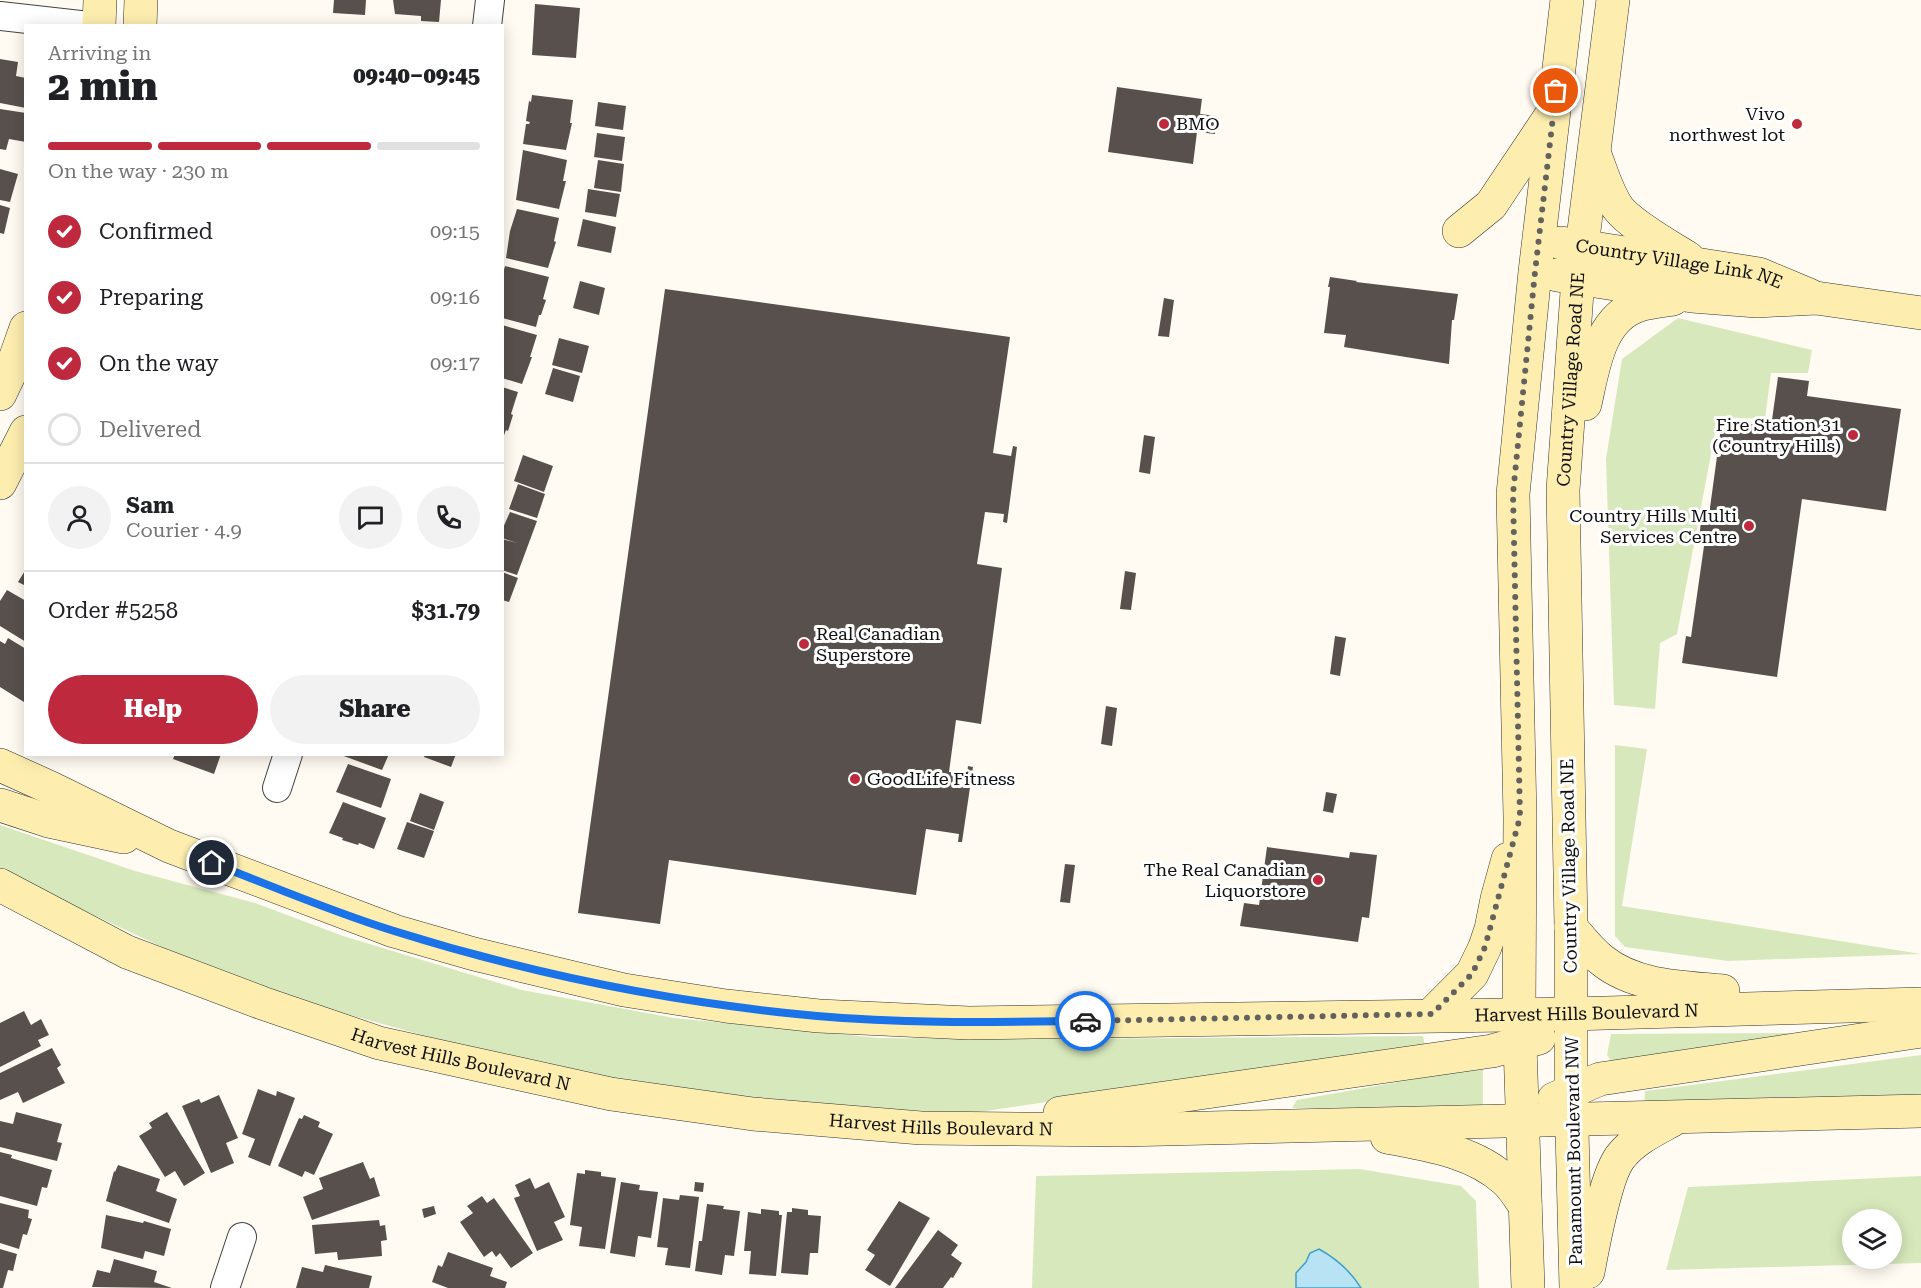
<!DOCTYPE html>
<meta charset="utf-8">
<style>
body{margin:0;font-family:"Roboto Serif",serif;background:#f2f2f2;color:#202124;height:100vh;display:flex;flex-direction:column;font-size:22px;white-space:nowrap}
*{box-sizing:border-box;margin:0}
p{font-size:20px;color:#757577}
.icon{flex:none;width:33px;height:33px;fill:none;stroke:currentColor;stroke-width:2;stroke-linecap:round;stroke-linejoin:round}
.map{position:relative;flex:1;overflow:hidden}
.sheet{position:absolute;left:24px;top:24px;width:480px;height:732px;display:flex;flex-direction:column;background:#fff;border-radius:0px;box-shadow:0 3px 15px #0003}
.sheet>*{flex:none}
.tools{position:absolute;left:1842px;top:1209px;display:grid;gap:12px}
.tools a{display:grid;place-items:center;width:60px;height:60px;border-radius:50%;background:#fff;box-shadow:0 3px 15px #0003;font-size:30px}
.pin{position:absolute;display:grid;place-items:center;width:51px;height:51px;color:#fff;margin:-26px;border:3px solid #fff;border-radius:50%;box-shadow:0 2px 6px #0007}
.courier{position:absolute;display:grid;place-items:center;width:60px;height:60px;margin:-30px;border:4px solid #1a73e8;border-radius:50%;background:#fff;color:#222;box-shadow:0 2px 8px #0007}
.head em{font-style:normal;font-weight:800}
.head div{display:flex;flex-direction:column-reverse}
.head{display:flex;align-items:center;justify-content:space-between;height:102px;padding:0 24px}
h1{font-size:39px;font-weight:800;line-height:45px}
.bar{display:grid;grid-template-columns:repeat(4,1fr);gap:9px 6px;align-content:center;height:72px;padding:0 24px}
.bar i{height:8px;border-radius:4px;background:#e0e0e0}
.bar .on{background:#be293d}
.bar p{grid-column:span 4}
.line{display:flex;align-items:center;gap:15px;padding:0 24px;border-top:2px solid #e0e0e0}
.line div{flex:1}
.round{display:grid;place-items:center;flex:none;width:63px;height:63px;border-radius:32px;background:#f2f2f2}
ol{padding:0 24px;list-style:none}
li{display:flex;align-items:center;gap:18px;height:66px}
li p{margin-inline-start:auto}
li .icon{padding:6px;border-radius:50%;background:#be293d;color:#fff;stroke-width:4}
li:last-child{color:#757577}
li i{width:33px;height:33px;border:3px solid #e0e0e0;border-radius:50%}
.cta{display:flex;gap:12px;margin-top:auto;padding:12px 24px}
.cta a{flex:1;height:69px;border-radius:36px;background:#be293d;color:#fff;font-size:24px;font-weight:800;line-height:69px;text-align:center}
.cta a+a{background:#f2f2f2;color:#202124}
.map>svg:first-child{display:block}
.green{fill:#d7e9bc;fill-rule:evenodd}
.water{fill:#b8e3f5;stroke:#409fcb;stroke-width:1.5}
.building{fill:#58504c}
.lines{fill:none;stroke-linecap:round;stroke-linejoin:round}
.street-casing{stroke:#434343;stroke-width:30}
.secondary-casing{stroke:#323232;stroke-width:34}
.street{stroke:#fff;stroke-width:28}
.secondary{stroke:#fdeeaf;stroke-width:33}
.done{stroke:#64625f;stroke-width:6;stroke-dasharray:0 10.8}
.route{stroke:#1a73e8;stroke-width:8}
.poi-dot{fill:#be293d;stroke:#fff;stroke-width:2}
.labels{text-anchor:middle;stroke-width:6;stroke-linejoin:round;paint-order:stroke}
.poi-label{font-size:18px;fill:#101010;stroke:#fff;text-anchor:end}
.street-label{font-size:18px;fill:#101010;stroke:#fff}
</style>
<div class="map">
<svg width="1921" height="1288" viewBox="0 0 1921 1288">
<rect width="100%" height="100%" fill="#fffbf2"/>
<path class="green" d="M1678,318l134,32 -4,23h-37l-6,46 -47,-2 -41,217 -17,9 -5,66 -41,-4 -8,-246 16,-100z
M1615,745l32,4 -25,157 299,48 -193,7 -103,-14 -10,-11z
M0,825l135,46 120,32 88,33 179,54 152,28 205,20 187,1 357,-3 2,10 -453,67 -233,-10 -183,-31 -311,-86 -226,-106 -19,-12z
M1789,1033l1,6 -177,25 -6,-9 4,-21z
M1921,1055v46l-277,5 1,-15z
M1483,1067v43l-191,-2 5,-8z
M1360,1169l101,17 15,15 3,87h-447l4,-112z
M1921,1176v87l-255,7 22,-83zM1852,1220h40v38h-40z"/>
<path class="water" d="M1319,1249c18,10 31,21 42,39h-65v-15l10,-11 4,-9z"/>
<path class="building" d="M334,0h32l-1,15 -32,-2z
M393,0h48l-2,22 -18,-1v-5l-26,-2z
M535,4l45,4 -4,50 -44,-3z
M0,59l18,3 -2,14 10,2v30l-26,-5z
M1117,87l85,12 -2,15 17,2 -2,18 -18,-2 -4,32 -85,-12z
M532,95l41,5 -3,23h2l-6,27 -43,-6 3,-20h3l1,-2 -4,-1 3,-20 2,1z
M598,102l28,4 -3,24 -28,-4z
M0,109l26,4v29l-17,-3 -3,11 -6,-1z
M597,133l28,4 -3,24 -28,-4z
M523,150l44,10 -4,21h3l-7,28 -43,-9z
M598,160l26,4 -3,28 -27,-4z
M0,169l18,5 -8,28 -10,-2z
M588,189l32,5 -4,23 -31,-5z
M0,205l10,3 -6,26 -4,-1z
M517,209l42,9 -5,23 2,1 -8,26 -42,-10 4,-27z
M583,219l33,8 -5,26 -34,-7z
M505,266l44,11 -6,22 3,1 -5,15h-2l-3,12 -34,-9v-41z
M1330,277l27,4 -1,1 102,12 -4,26h-2l-3,44 -105,-17 2,-12 -22,-2 6,-46h-2z
M580,281l25,7 -6,27 -26,-7z
M665,289l345,48 -17,116 18,3 2,-10 4,1 -10,76 -4,-1 1,-8 -19,-2 -8,52 25,4 -21,156 -25,-4 -7,52 18,3 1,-9 5,1 -11,75h-4l1,-8 -33,-5 -10,66 -247,-35 -9,64 -82,-11z
M1164,298l10,2 -5,37 -11,-1z
M502,325l35,10 -7,22h2l-10,27 -20,-6z
M559,338l30,8 -7,27 -30,-8z
M553,368l27,8 -7,26 -28,-8z
M1778,377l31,4 -2,15 94,13 -15,102 -84,-12 -25,178 -95,-14 4,-27 5,1 14,-98 -6,-1 3,-24 7,1 13,-95 49,7z
M502,387l16,5 -7,22 2,1 -5,16 -2,-1 -3,8z
M1144,435l11,2 -5,37 -11,-2z
M523,455l30,11 -9,26 -30,-11z
M518,484l27,10 -8,24 -28,-9z
M510,512l27,9 -20,54 -15,-5v-31l15,4 -15,-5v-8z
M26,569v17l-8,-4z
M1125,571l11,2 -5,37 -11,-1z
M502,572l16,6 -9,24 -7,-2z
M7,590l19,11v41l-26,-16v-25z
M1335,636l11,2 -6,38 -10,-2z
M8,638l18,11v50l-2,3 -24,-15v-46l5,3z
M1106,706l11,2 -5,38 -11,-2z
M175,754h46l-7,20 -41,-15z
M389,754l-7,16 -41,-15v-1z
M425,754h31l-5,13 -27,-10z
M348,764l43,15 -10,29 -45,-16z
M1326,792l11,2 -4,19 -10,-2z
M420,793l24,9 -10,28 -24,-9z
M343,802l43,16 -12,31 -15,-6 -1,2 -16,-5 1,-2 -14,-5z
M407,822l27,9 -10,27 -27,-9z
M1267,847l82,11 1,-6 27,3 -8,63 -7,-1 -4,25 -118,-16 4,-23 15,2z
M1065,864l10,1 -5,38 -10,-1z
M24,1011l7,14 10,-6 8,16 -11,5 3,6 -41,21v-44z
M52,1048l9,17 -4,3 8,15 -42,20 -5,-11 -18,8v-27z
M258,1089l18,7 1,-5 18,7 -25,68 -22,-9 7,-18 -13,-5z
M219,1095l19,43 -12,5 8,20 -23,10 -29,-67 17,-7 2,4z
M16,1112l46,12 -5,18 5,1 -5,18 -57,-14v-26l13,3z
M167,1112l38,61 -21,13 -9,-15 -10,6 -26,-41 13,-8 -3,-5z
M304,1115l16,7 -2,5 15,7 -19,41 -9,-4 -3,6 -24,-11 21,-48 3,1z
M0,1152l12,3 -1,3 41,12 -5,18 -5,-1 -5,19 -37,-10z
M363,1162l7,17 4,-2 6,19 -68,24 -9,-23 20,-8 -4,-11z
M118,1165l42,14 -4,12 21,8 -8,24 -63,-22 8,-30 1,1z
M585,1170l16,2v4l15,2 -11,71 -26,-3 3,-19 -12,-2 7,-52 8,1z
M530,1178l5,11 14,-7 16,35 -11,5 9,18 -26,11 -23,-53 6,-2 -5,-11z
M621,1182l19,3 -1,5 19,2 -7,46 -13,-2 -3,21 -25,-4z
M695,1182l9,1 -1,9 -9,-1z
M680,1195l19,2 -9,71 -25,-3 3,-17 -11,-1 6,-49 16,2z
M482,1196l5,7 7,-5 39,55 -22,15 -11,-15 -4,4 -4,-6 -8,6 -24,-35 13,-9 -6,-7z
M899,1201l31,17 -40,68 -25,-16 10,-15 -8,-5z
M0,1203l29,7 -1,8 4,1 -5,16 -4,-1 -4,15 -19,-6z
M707,1204l17,2 -1,3 17,2 -6,45 -9,-1 -3,20 -27,-4 4,-30h3z
M434,1206l2,8 -12,4 -2,-9z
M792,1208l16,2v5l13,1 -3,37h-8l-2,22 -27,-2 6,-61h5z
M761,1209l18,2v4h3l-6,61 -27,-2 2,-23h-7l4,-39 13,2z
M106,1215l37,8 1,-2 27,8 -7,27 -19,-5 -2,8 -42,-11z
M379,1220l1,6 5,-1 2,15 -6,1 1,15 -44,4 -1,-8 -22,2 -3,-29z
M938,1230l20,15 -7,10 11,8 -9,15 -2,-1 -8,11h-48z
M0,1249l17,5 -4,17 -5,-1 -5,18h-3z
M448,1252l45,16 -3,8 17,6 -2,6h-57l-16,-6 6,-17 4,2z
M114,1259l43,12 -3,11 18,6 -80,-1 5,-17 13,3z
M325,1265l47,11 -3,12h-73l6,-21 21,5z"/>
<g class="lines">
<g class="street-casing">
<path id="street" d="M0,16l89,10
M487,26l3,-26
M277,788l11,-34
M225,1288l17,-51"/>
</g>
<g class="secondary-casing">
<g id="secondary">
<path d="M99,26l1,-26"/>
<path d="M140,26l1,-26"/>
<path d="M1595,155c7,18 12,37 23,53 13,17 51,38 70,50"/>
<path d="M1459,231l32,-26 59,-88"/>
<path id="s1" d="M1561,243l198,31 50,21"/>
<path d="M1557,275l135,21 65,5 59,-3 105,15"/>
<path d="M0,394l10,-21 16,-45"/>
<path d="M1585,404c8,-35 14,-87 55,-99 10,-3 22,-4 33,-6"/>
<path d="M0,483l26,-51"/>
<path id="s2" d="M0,765l51,23 118,58 225,85 80,23 150,36 102,16 93,10 150,7 602,-9 350,-10"/>
<path d="M0,805l49,16 75,16"/>
<path id="s3" d="M0,885l127,67 135,51 117,40 232,51 142,20 168,14 202,2 798,-19"/>
<path d="M1571,927c10,12 19,24 32,34 33,26 79,26 120,30"/>
<path d="M1432,1014l40,-40 13,-27 6,-18 6,-30 11,-40"/>
<path d="M1554,1099l46,-20 321,-48"/>
<path d="M1060,1113l432,-62 47,-13"/>
<path d="M1387,1137c41,8 86,14 118,43 8,7 14,17 20,26"/>
<path d="M1588,1272c5,-26 18,-100 34,-117 14,-17 35,-26 54,-37"/>
<path d="M1528,1288l-9,-274 1,-197 -7,-323 22,-222 32,-272"/>
<path id="s4" d="M1576,1288l-5,-198v-163l-8,-437 15,-212 35,-278"/>
</g>
</g>
<use href="#street" class="street"/>
<use href="#secondary" class="secondary"/>
</g>
<g class="lines">
<path class="done" d="M1085,1021l347,-7 40,-40 13,-27 35,-130 -7,-323 22,-222 21,-181"/>
<path class="route" d="M212,863c60,23 120,49 182,68 137,43 280,72 423,85 89,8 178,6 268,5"/>
</g>
<g class="poi-dot">
<circle cx="1164" cy="124" r="6"/>
<circle cx="1797" cy="124" r="6"/>
<circle cx="1853" cy="435" r="6"/>
<circle cx="1749" cy="526" r="6"/>
<circle cx="804" cy="644" r="6"/>
<circle cx="855" cy="779" r="6"/>
<circle cx="1318" cy="880" r="6"/>
</g>
<g class="labels">
<g class="poi-label">
<text x="1785" y="120">Vivo<tspan x="1785" dy="21">northwest lot</tspan></text>
<text x="1176" y="130" text-anchor="start">BMO</text>
<text x="1841" y="431">Fire Station 31<tspan x="1841" dy="21">(Country Hills)</tspan></text>
<text x="1737" y="522">Country Hills Multi<tspan x="1737" dy="21">Services Centre</tspan></text>
<text x="816" y="640" text-anchor="start">Real Canadian<tspan x="816" dy="21">Superstore</tspan></text>
<text x="867" y="785" text-anchor="start">GoodLife Fitness</text>
<text x="1306" y="876">The Real Canadian<tspan x="1306" dy="21">Liquorstore</tspan></text>
</g>
<g class="street-label">
<text dy="6" stroke="none"><textPath href="#s1" startOffset="120">Country Village Link NE</textPath></text>
<text dy="6" stroke="none"><textPath href="#s4" startOffset="909">Country Village Road NE</textPath></text>
<text transform="translate(1569 866) rotate(-91)" y="6">Country Village Road NE</text>
<text dy="6" stroke="none"><textPath href="#s2" startOffset="1630">Harvest Hills Boulevard N</textPath></text>
<text dy="6" stroke="none"><textPath href="#s3" startOffset="495">Harvest Hills Boulevard N</textPath></text>
<text dy="6" stroke="none"><textPath href="#s3" startOffset="981">Harvest Hills Boulevard N</textPath></text>
<text transform="translate(1574 1151) rotate(-91)" y="6">Panamount Boulevard NW</text>
</g>
</g>
</svg>
<div class="tools">
<a><svg class="icon" aria-label="layers" viewBox="0 0 24 24"><path d="M12 4l9 5-9 5-9-5zM3 14l9 5 9-5"/></svg></a>
</div>
<div class="pin" style="left:1556px;top:91px;background:#ea580c"><svg class="icon" aria-label="bag" viewBox="0 0 24 24"><path d="M5 8h14l-1 12H6zM9 8a3 3 0 0 1 6 0"/></svg></div>
<div class="pin" style="left:212px;top:863px;background:#1f2937"><svg class="icon" aria-label="home" viewBox="0 0 24 24"><path d="M3 11l9-7 9 7M6 9v11h12V9"/></svg></div>
<div class="courier" style="left:1085px;top:1021px"><svg class="icon" aria-label="car" viewBox="0 0 24 24"><path d="M5 17H2v-5l4-1 3-4h7l3 4 3 1v5h-3M9 17h6M6 11h13"/><circle cx="7" cy="17" r="2"/><circle cx="17" cy="17" r="2"/></svg></div>
<section class="sheet">
<div class="head"><div><h1>2 min</h1><p>Arriving in</p></div><em>09:40–09:45</em></div>
<div class="bar"><i class="on"></i><i class="on"></i><i class="on"></i><i></i><p>On the way · 230 m</p></div>
<ol>
<li><svg class="icon" aria-label="check" viewBox="0 0 24 24"><path d="M5 12l5 5 9-10"/></svg>Confirmed<p>09:15</p></li>
<li><svg class="icon" aria-label="check" viewBox="0 0 24 24"><path d="M5 12l5 5 9-10"/></svg>Preparing<p>09:16</p></li>
<li><svg class="icon" aria-label="check" viewBox="0 0 24 24"><path d="M5 12l5 5 9-10"/></svg>On the way<p>09:17</p></li>
<li><i></i>Delivered</li>
</ol>
<div class="line" style="height:108px"><a class="round"><svg class="icon" aria-label="person" viewBox="0 0 24 24"><circle cx="12" cy="8" r="4"/><path d="M4 21q1-7 8-7t8 7"/></svg></a><div><b>Sam</b><p>Courier · 4.9</p></div><a class="round"><svg class="icon" aria-label="chat" viewBox="0 0 24 24"><path d="M4 5h16v11H9l-5 4z"/></svg></a><a class="round"><svg class="icon" aria-label="phone" viewBox="0 0 24 24"><path d="M5 4h4l2 5-3 2q2 4 5 5l2-3 5 2v4C11 20 4 13 5 4z"/></svg></a></div>
<div class="line" style="height:78px"><div>Order #5258</div><b>$31.79</b></div>
<div class="cta"><a>Help</a><a>Share</a></div>
</section>
</div>
